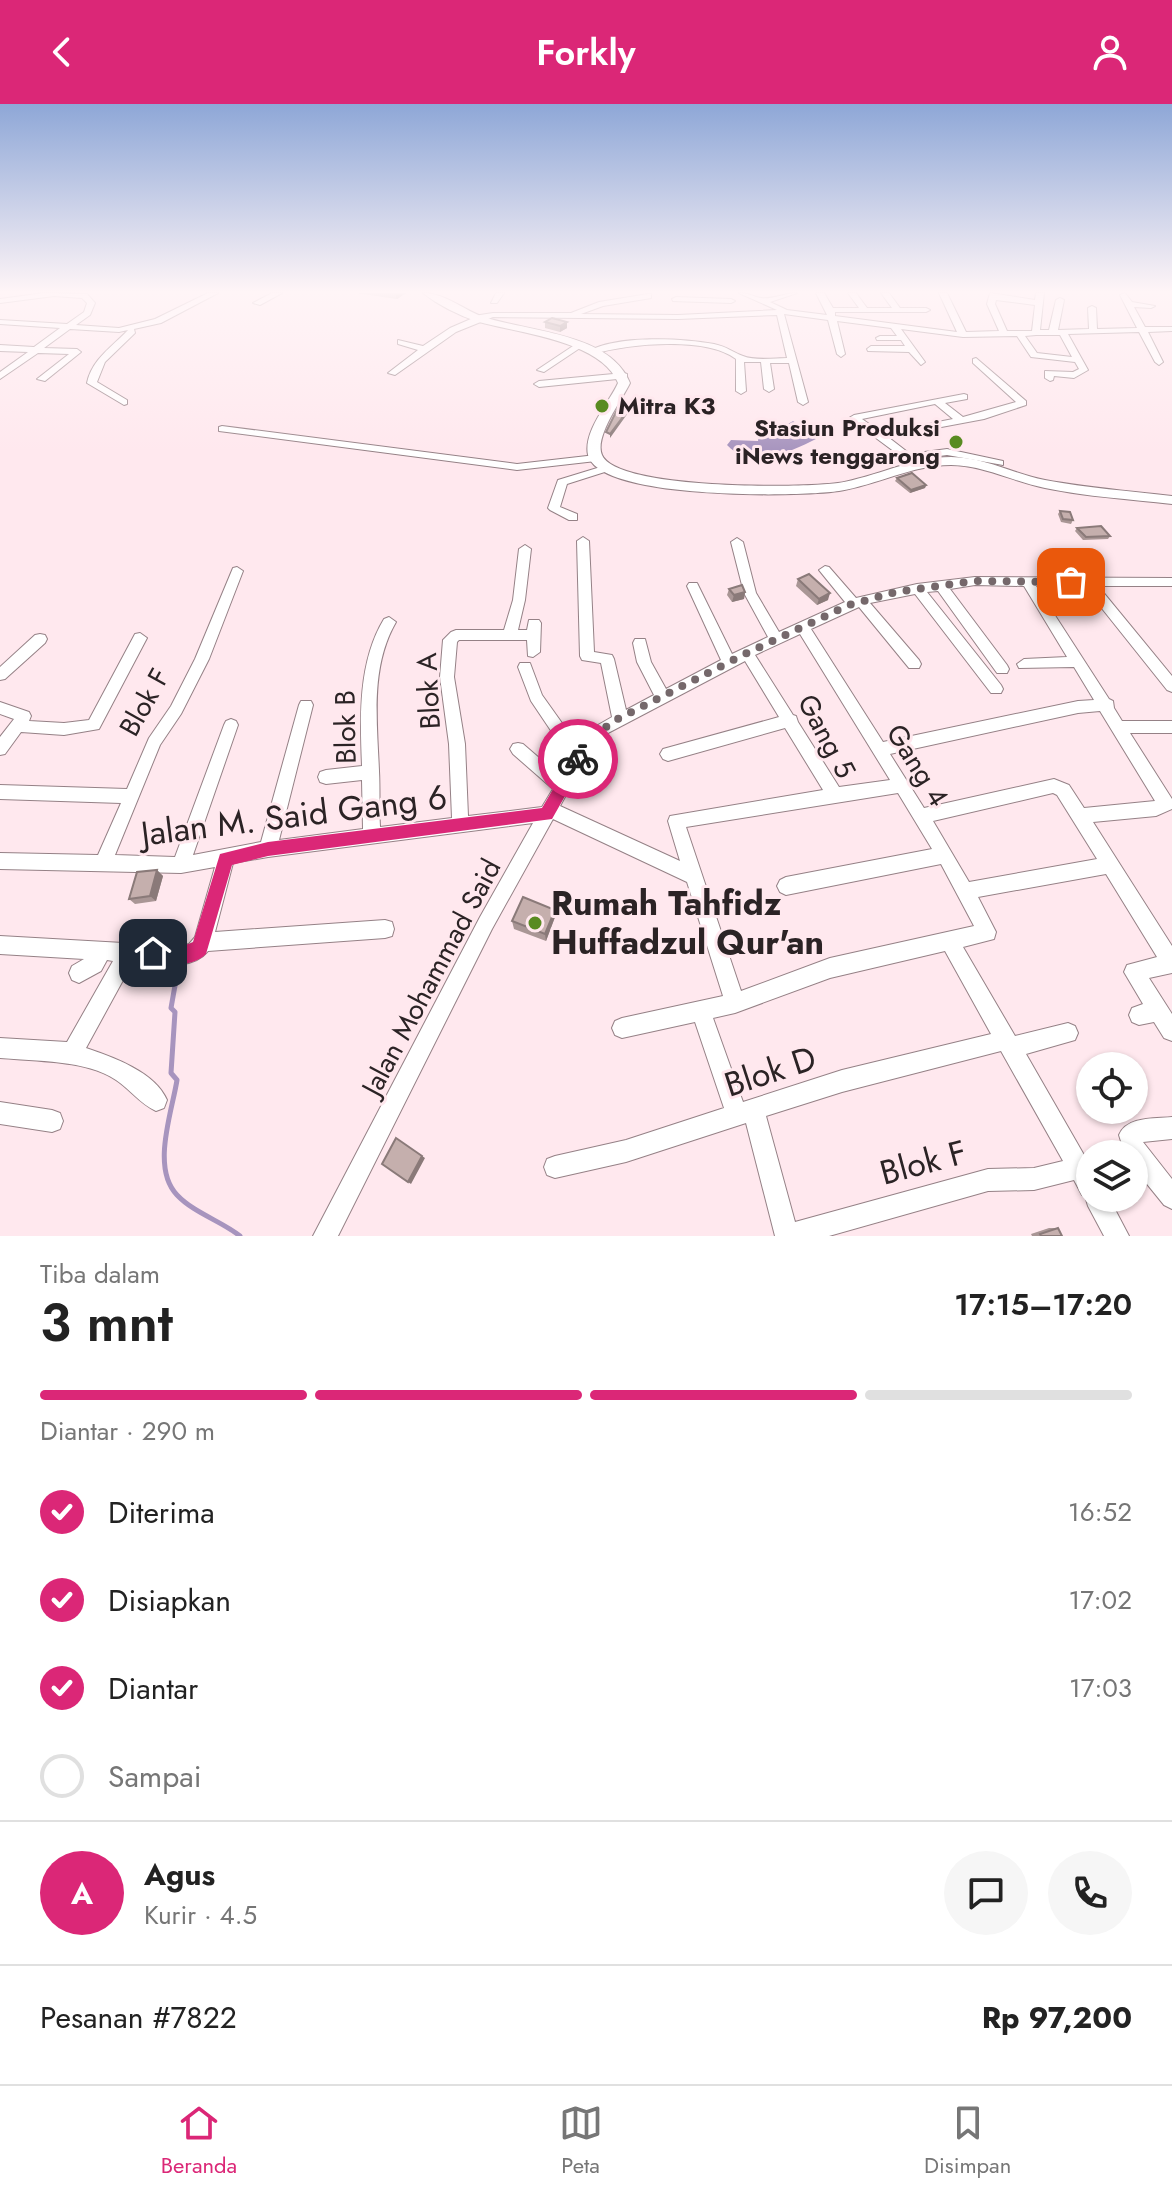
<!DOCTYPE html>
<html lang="id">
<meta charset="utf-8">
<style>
body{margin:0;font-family:Jost,sans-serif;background:#f6f6f6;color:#222;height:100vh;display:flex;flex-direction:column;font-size:30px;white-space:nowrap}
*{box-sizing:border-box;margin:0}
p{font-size:26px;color:#767676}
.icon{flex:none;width:44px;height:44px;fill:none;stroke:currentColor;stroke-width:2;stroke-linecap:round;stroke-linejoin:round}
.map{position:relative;height:1132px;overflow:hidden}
.drawer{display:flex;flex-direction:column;background:#fff;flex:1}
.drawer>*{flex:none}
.buttons{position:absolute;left:1076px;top:948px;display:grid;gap:16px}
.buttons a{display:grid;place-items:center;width:72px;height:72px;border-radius:50%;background:#fff;box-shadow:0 2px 6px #0004;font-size:40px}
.pin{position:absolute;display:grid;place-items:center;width:68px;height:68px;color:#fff;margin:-34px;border-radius:16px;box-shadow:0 4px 12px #0006}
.courier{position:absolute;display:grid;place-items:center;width:80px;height:80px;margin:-40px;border:6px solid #db2777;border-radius:50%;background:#fff;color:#222;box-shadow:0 2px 10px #0007}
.headline em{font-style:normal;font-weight:600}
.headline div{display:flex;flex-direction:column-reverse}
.headline{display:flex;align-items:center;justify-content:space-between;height:136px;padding:0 40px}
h1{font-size:52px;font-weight:600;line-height:60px}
.bar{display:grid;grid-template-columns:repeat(4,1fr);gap:12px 8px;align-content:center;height:96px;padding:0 40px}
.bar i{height:10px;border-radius:6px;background:#e0e0e0}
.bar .active{background:#db2777}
.bar p{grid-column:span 4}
.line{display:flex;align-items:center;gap:20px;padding:0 40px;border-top:2px solid #e0e0e0}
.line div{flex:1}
.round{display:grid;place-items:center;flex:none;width:84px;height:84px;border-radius:42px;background:#f6f6f6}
ol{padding:0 40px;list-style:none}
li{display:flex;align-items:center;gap:24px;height:88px}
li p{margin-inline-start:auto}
li .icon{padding:8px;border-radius:50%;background:#db2777;color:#fff;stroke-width:4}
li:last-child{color:#767676}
li i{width:44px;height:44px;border:4px solid #e0e0e0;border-radius:50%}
header{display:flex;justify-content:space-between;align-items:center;height:104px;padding:0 40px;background:#db2777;color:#fff;font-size:36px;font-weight:600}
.tab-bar{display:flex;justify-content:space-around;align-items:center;height:112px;border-top:2px solid #e0e0e0;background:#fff;font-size:22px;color:#767676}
.tab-bar a{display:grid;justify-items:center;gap:4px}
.tab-bar .active{color:#db2777}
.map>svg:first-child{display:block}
.water{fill:#a794be}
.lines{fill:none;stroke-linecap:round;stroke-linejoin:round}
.stream{stroke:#a794be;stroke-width:5}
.minor-casing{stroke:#958186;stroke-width:2}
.major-casing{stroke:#958186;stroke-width:2}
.minor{fill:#fff;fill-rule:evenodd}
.major{fill:#fff;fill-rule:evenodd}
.wall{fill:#a99695}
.shaded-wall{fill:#8a7a79}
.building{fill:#c5afad;stroke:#8a7a79;stroke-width:2}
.route{fill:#db2777}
.done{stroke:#75686b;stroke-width:8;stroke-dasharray:0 14.4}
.poi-dot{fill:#598b21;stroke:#ffe8ee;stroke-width:3}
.labels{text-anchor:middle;stroke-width:6;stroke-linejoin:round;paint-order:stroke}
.far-poi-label{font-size:24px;font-weight:bold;fill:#2b2325;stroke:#ffe8ee;text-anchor:start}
.street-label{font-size:28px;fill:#2b2325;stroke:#ffe8ee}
.near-street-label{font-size:34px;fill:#2b2325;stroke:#ffe8ee}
.near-poi-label{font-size:34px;font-weight:bold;fill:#2b2325;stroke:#ffe8ee;text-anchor:start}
</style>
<header><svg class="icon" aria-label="back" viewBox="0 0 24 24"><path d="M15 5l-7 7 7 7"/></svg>Forkly<svg class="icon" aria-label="person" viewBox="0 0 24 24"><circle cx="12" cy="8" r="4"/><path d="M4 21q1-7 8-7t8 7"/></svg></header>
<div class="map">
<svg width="1172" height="1132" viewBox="0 0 1172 1132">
<rect width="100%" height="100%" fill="#ffe8ee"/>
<path class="water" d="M793,317l25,17c-26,13 -66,33 -91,7l4,-5 27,1 1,-5 7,1z"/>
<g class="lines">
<path class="stream" d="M179,859l-8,45 4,4 -4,61 6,7c-5,32 -26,88 0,115 17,18 44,26 63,41"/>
<g class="minor-casing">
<path id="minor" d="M44,189l43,1 8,9 -5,12 -14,10 43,3 36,-9 53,-26h10l-57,30 -27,6 1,4 -30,29 -8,20 30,18v4l-3,1 -37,-22c5,-24 25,-36 41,-53l-9,2 -49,-3 -26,19 33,1 4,3 -36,29 -8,-2 32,-25 -31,-1 -38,26v-7l28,-20 -28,-1v-6l34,2 26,-19 -60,-4v-4l67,4 17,-12 3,-9 -5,-5 -28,-2 -54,7v-4z
M272,189h10l-22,12 -7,-2z
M496,189h8l-7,10h-6z
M739,189c9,0 13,3 22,5 10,2 24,-5 36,-5l-27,9 17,8 40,5 -11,-22h8l9,15h26l-11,-15h8l11,15h25l-11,-15h8l11,15h26l4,2 -4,2h-91v4l122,16 -18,-39h8l19,39 33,-1 -12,-27 3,-11 45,7 1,-7h8l-4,37h9l7,-30 4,-2 4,2 -6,30 31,-1 -1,-21 4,-2 4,2 1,21 40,-1 -17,-33 5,-2 7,9 23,4 -4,2 -17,-1 11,20h27v4l-24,1 15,30 -4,3 -4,-3 -16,-30 -71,2 20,36 -14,8 -20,-2 -1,4 -3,1 -5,-3v-7l28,1 6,-3 -4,-7 -44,-5 -14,-21 -54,1 -62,-8 24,33 -4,3 -12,-13 -41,-1 -1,-2 4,-3h34l-4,-6h-24l-1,-2 4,-2h17l-6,-8 -54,-7 8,33 -4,3 -4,-3 -9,-34 -44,-6 24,88 -5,3 -5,-3 -9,-39h-19l4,26 -5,3 -5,-3 -3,-27h-17l2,29 -5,3 -5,-3v-32c-31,-23 -107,-15 -143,-5l-4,-3c28,-16 93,-13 125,-7 14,3 18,8 29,12 12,5 32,2 44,2l-10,-43 -99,4 -185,-2 -37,15 -61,43 -7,-2 30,-23 -20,-6v-4l25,6 27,-18 30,-13 13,-2h78l28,-11 49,-8h3v4l-48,8 -22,8 97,1 99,-5zM996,196l39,5 -3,26h-25l-12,-27zM1036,231h24l12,22 -35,-4 -12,-17z
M676,193l55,2 4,2 -4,2 -58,-2 -1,-2z
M576,240l7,2 -39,26 -7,-2z
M976,254l50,43v4l-42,14 -96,18 22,17 37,-5 56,12v4l-56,-10 -30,4 7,6 -5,3 -4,-1 -66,-49 5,-3 110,-21 3,1v4l-22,4 18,14 53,-15 -43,-39v-4zM935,300l18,15 -71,14 -20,-14z
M624,269l3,1v4l-88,9 -5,-3 5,-3z
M222,322l295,38 79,-9 5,3 -5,3 -79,9 -298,-39v-4z
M607,361l4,1v4l-44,14 -7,23 17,7v6h-8l-19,-10 -2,-2 10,-28z
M583,433l6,4 5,111 18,3 2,4 12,51 28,-15 -17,-33 -4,-19 2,-4h10l6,23 15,27 55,-29 -34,-74 2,-3h8l35,71 36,-17 -24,-44 -13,-51 6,-4 6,4 13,51 23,39 66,-30 -26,-32 6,-4 4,1 27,31 61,-14 58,-7 197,1v8h-74l74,90v16l-5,-2 -83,-104h-48l73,113 4,2 1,7 8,13h50v12h-42l42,66v10l-16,7 -63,6 79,124v27l-23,5 23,36v27l-8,-3 -10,-16 -15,3 -7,-3 -3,-7 3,-7 11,-4 -19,-32 3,-7 30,-8 -51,-83 -128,23 18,35 -2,7 -31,8 52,89 53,-13 7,3 3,7 -3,7 -49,14 58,101 6,-1h1l-1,44h19l20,38h-25l-16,-30 -3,-10 -3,-1 -8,-15 -40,10 -46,1 -159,45h-54l-29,-113 -120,39 -71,16 -8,-3 -3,-8 3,-8 8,-3 71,-16 98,-32 -29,-86 -73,16 -7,-3 -3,-7 3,-7 7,-3 101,-22 -36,-114 -134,-63 -61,110 -154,307h-25l167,-319 53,-94 -265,34 -35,6 -18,69 170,-12 7,2 2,7 -2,7 -7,2 -177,13c-17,21 -51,12 -75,11l-47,86c27,9 69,24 81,52l-3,8 -8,3c-16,-7 -26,-22 -40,-31 -29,-20 -81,-19 -116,-22v-20l67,4 46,-81 -6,-1 -6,11 -22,12 -7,-3 -3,-7 3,-7 12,-7 -84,-5v-18l176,10 13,-2 6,-7 20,-70 -34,6 -181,-4v-16l98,2 23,-52 -121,-4v-14l127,4 22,-51 22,-32 24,-47 38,-91 4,-1 6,4 -34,88 -28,55 -21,31 -45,110 60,2 49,-132 2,-4 5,-2 5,2 2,4 -45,130 68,-13 38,-137 2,-4h10l2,4 -34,135 84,-11 -1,-49 -36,4 -6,-2 -2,-5 2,-5 6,-2 36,-4c-2,-49 -4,-104 22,-147l5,-2 7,5c-26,45 -19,99 -17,149 1,17 0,38 1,56l72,-9 -3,-74 -9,-67 3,-37 8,-8 5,-2h48l9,-30 6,-51 6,-4 6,4 -6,51 -7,30h9l2,-10h10l2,3 -1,29 -7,5 -5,-1 -1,-16h-68l-2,2 -3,35 11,67 3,72 74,-9 11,-18 -40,-35 -3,-5 3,-5 5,-1 5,1 37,32 10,-17 -39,-58 -13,-34 2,-4h10l12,32 37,52 19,-22 14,-8 -11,-54 -19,-3 -2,-4 -3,-115zM975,481l49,1 43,71 -43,2 -7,5 2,4 55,-1 20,33 -16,1 -195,41 -72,-113 48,-22 50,61h10l2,-4 -2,-4 -49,-57 45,-9 76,99h10l2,-4 -2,-4 -74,-93 11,-1 59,82h10l2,-4 -2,-4 -57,-76zM800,530l90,146 -51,7 -41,-65 -2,-6 -3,-1 -38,-60zM745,557l34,56 -116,32 -3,5 3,5 5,2 117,-33 38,62 -153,26 -2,5 12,40 -120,-55 23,-42 25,-31zM1100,607l55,90 -71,7 -15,-23 -15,-6 -130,29 -34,-54 188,-41zM898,689l34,56 -146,28 -6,3 -3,6 3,6 6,3 155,-31 33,62 -144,32 -89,33 -55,-164zM1053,689l4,2 40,64 -128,23 -36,-61zM945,847l46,83 -149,36 -99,32 -30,-84 22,-5 95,-35zM1001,947l62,110 -29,7 -46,1 -193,53 -29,-106 76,-24z
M140,529l7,5 -48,91 -35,6 -43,-3 -16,22 -5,1v-18l14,-18 -14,-5v-12l29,10 2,4 -2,5 35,2 25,-3 46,-86z
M40,530l5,1 2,4 -2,4 -40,36 -5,1v-13l35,-32z
M0,998l52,8 8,3 3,8 -3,8 -8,3 -52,-8z
M1172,1013v22l-29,3 29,37v30l-8,-4 -30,-37v-14h-11l1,-3 -5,-16c8,-19 35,-16 53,-18z"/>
</g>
<g class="major-casing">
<path id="major" d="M423,189c21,0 38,15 58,23 45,16 129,16 149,67 -8,17 -36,54 -28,72 15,35 200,33 236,28 38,-6 74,-26 113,-26 33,0 63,17 94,23 42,8 85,11 127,16v8c-42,-5 -85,-7 -127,-16 -31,-6 -62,-23 -94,-23 -39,0 -74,20 -112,26 -39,6 -240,9 -251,-36 -5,-24 21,-52 30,-72 -16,-42 -100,-50 -139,-61 -19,-6 -41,-17 -56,-29z"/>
</g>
<use href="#minor" class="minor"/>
<use href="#major" class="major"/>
</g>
<path class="wall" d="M356,189h50l-9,6z
M545,218l22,6 -7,4 -15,-4z
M897,374l29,7 -1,3 -15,5 -15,-12z
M1060,407l13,9 -2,4 -10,-2 -3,-8z
M1077,424l33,8 -2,3 -25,1 -8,-9z
M798,475l30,21 -11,5 -21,-19z
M729,485l16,3 -1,7 -12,3 -5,-7z
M157,766l6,6 -7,25 -21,3 -6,-5z
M555,806v7l-9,24 -32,-12 -2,-8z
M1049,1124h9l4,8h-30l-1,-2z"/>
<path class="shaded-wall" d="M395,189h11l-9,6z
M567,218v6l-7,4v-6z
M628,306v3l-18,25v-4z
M926,381l-1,3 -15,5 1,-3z
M745,488l-1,7 -12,3 2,-7z
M830,489l-2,7 -11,5 2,-6z
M157,766l6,6 -7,25 -6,-5z
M555,806v7l-9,24 -1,-7z
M396,1034l29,20 -14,26 -3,-2z"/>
<path class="building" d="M552,214l15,4 -7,4 -15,-4z
M618,304l10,2 -18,24 -4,-2z
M912,369l14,12 -15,5 -14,-12z
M1060,407l10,1 3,8 -10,-1z
M1101,422l9,10 -24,1 -9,-9z
M809,470l21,19 -11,6 -21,-20z
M742,481l3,7 -11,3 -5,-6z
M157,766l-7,26 -21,3 8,-27z
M523,793l32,13 -10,24 -33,-13z
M396,1034l26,18 -14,26 -26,-18z
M1058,1124l4,8h-21l-1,-2z"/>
<linearGradient id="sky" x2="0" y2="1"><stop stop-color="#8ea7d7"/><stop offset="0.54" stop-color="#fff5f7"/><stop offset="1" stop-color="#fff5f7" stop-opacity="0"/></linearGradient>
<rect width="1172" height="348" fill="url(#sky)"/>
<path class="route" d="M578,649l8,6 -34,60 -284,37 -36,9 -26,89c-14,14 -42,12 -60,6v-13c15,-6 32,3 47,-5l27,-88 48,-12 274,-34 31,-53z"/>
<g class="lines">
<path class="done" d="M578,655l14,-20 20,-17 135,-69 102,-48 47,-13 79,-11 96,1"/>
</g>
<g class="poi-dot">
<circle cx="602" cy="302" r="8"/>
<circle cx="956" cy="338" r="8"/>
<circle cx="535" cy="819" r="8"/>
</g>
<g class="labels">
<g class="far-poi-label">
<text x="618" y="310">Mitra K3</text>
<text x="940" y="332" text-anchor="end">Stasiun Produksi<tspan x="940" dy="28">iNews tenggarong</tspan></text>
</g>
<g class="street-label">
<text transform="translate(428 587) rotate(-93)" y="10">Blok A</text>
<text transform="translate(144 598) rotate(-61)" y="10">Blok F</text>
<text transform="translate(345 623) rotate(-91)" y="10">Blok B</text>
<text transform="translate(827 632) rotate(62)" y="10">Gang 5</text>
<text transform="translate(918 661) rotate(58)" y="10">Gang 4</text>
<text transform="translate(431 873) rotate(-62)" y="10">Jalan Mohammad Said</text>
</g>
<g class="near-street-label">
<text transform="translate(294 711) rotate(-7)" y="12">Jalan M. Said Gang 6</text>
<text transform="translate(770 967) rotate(-18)" y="12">Blok D</text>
<text transform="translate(923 1058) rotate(-15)" y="12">Blok F</text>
</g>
<g class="near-poi-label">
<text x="551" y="811">Rumah Tahfidz<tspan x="551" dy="39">Huffadzul Qur'an</tspan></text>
</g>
</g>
</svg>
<div class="buttons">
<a><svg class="icon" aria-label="locate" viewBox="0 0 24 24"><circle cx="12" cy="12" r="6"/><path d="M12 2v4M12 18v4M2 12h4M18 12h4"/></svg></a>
<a><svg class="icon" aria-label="layers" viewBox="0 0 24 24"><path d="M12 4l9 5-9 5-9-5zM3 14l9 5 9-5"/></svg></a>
</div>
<div class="pin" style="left:1071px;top:478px;background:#ea580c"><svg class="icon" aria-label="bag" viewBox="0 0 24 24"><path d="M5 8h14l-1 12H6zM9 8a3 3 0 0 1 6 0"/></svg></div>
<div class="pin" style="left:153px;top:849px;background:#1f2937"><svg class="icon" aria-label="home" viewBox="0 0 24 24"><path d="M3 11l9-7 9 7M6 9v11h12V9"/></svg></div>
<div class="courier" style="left:578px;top:655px"><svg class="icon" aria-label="bike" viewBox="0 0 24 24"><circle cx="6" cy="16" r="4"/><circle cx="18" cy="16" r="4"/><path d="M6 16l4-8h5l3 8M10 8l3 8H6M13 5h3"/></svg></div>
</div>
<section class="drawer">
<div class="headline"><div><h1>3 mnt</h1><p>Tiba dalam</p></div><em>17:15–17:20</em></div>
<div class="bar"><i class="active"></i><i class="active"></i><i class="active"></i><i></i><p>Diantar · 290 m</p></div>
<ol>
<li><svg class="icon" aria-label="check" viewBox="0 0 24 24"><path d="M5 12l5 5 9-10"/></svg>Diterima<p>16:52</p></li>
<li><svg class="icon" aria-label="check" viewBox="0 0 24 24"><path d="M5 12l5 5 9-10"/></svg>Disiapkan<p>17:02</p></li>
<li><svg class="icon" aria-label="check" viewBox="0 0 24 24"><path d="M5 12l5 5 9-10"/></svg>Diantar<p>17:03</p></li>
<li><i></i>Sampai</li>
</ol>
<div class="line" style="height:144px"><b class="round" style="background:#db2777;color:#fff">A</b><div><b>Agus</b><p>Kurir · 4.5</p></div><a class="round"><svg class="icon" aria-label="chat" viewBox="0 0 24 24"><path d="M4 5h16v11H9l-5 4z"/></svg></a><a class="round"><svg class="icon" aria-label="phone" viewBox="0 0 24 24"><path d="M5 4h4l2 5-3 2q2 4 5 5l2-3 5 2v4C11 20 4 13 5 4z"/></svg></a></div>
<div class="line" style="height:104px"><div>Pesanan #7822</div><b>Rp 97,200</b></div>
</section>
<nav class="tab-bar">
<a class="active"><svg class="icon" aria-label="home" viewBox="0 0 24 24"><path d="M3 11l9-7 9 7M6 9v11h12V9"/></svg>Beranda</a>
<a><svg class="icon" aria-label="map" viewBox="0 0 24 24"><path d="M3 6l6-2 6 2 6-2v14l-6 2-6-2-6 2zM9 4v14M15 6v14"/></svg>Peta</a>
<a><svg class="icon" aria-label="saved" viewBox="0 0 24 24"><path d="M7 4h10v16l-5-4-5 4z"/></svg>Disimpan</a>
</nav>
